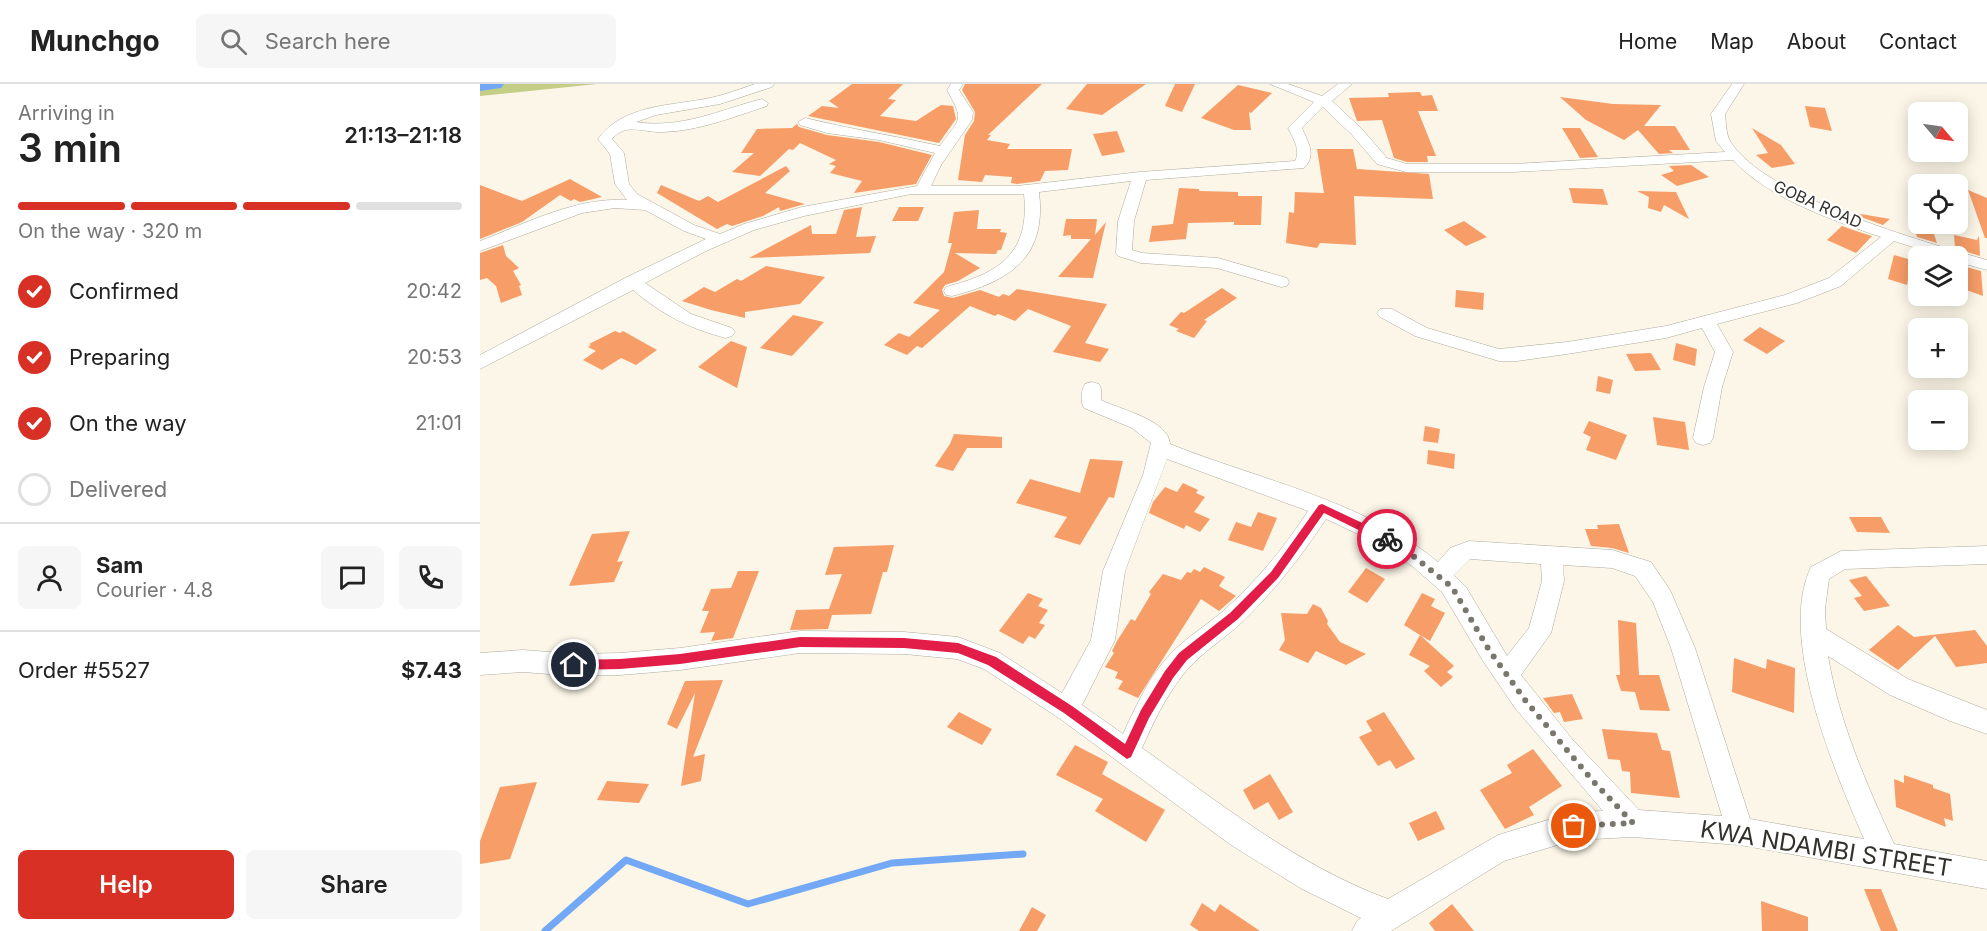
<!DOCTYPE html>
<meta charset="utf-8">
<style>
body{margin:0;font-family:Inter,sans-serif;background:#f6f6f6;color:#222;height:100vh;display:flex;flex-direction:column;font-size:22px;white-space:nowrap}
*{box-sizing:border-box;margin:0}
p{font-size:20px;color:#767676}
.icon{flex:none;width:33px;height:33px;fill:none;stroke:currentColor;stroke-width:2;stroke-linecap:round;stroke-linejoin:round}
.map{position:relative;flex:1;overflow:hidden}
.drawer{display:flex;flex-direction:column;background:#fff;width:480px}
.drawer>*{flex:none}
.needle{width:39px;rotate:119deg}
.controls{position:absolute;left:1428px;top:18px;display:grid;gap:12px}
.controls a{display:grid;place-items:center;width:60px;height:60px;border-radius:9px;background:#fff;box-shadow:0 3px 15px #0003;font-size:30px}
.pin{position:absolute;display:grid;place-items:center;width:51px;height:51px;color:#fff;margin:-26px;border:3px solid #fff;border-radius:50%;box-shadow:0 2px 6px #0007}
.courier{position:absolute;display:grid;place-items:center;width:60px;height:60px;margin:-30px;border:4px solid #e11d48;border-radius:50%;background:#fff;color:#222;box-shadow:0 2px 8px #0007}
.headline em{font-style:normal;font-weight:600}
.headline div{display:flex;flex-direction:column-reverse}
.headline{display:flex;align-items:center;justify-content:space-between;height:102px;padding:0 18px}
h1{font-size:39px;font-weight:600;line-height:45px}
.bar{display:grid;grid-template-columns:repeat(4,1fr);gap:9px 6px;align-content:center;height:72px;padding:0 18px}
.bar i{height:8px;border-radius:4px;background:#e0e0e0}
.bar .current{background:#d93025}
.bar p{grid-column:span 4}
.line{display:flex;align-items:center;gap:15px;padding:0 18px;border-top:2px solid #e0e0e0}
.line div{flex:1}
.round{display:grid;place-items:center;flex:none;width:63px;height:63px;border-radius:9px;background:#f6f6f6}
ol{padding:0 18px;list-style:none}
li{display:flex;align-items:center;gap:18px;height:66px}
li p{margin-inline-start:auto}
li .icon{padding:6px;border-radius:50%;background:#d93025;color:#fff;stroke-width:4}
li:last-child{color:#767676}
li i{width:33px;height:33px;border:3px solid #e0e0e0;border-radius:50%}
.button{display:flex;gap:12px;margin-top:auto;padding:12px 18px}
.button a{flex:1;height:69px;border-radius:9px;background:#d93025;color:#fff;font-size:24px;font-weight:600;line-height:69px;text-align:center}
.button a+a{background:#f6f6f6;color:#222}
header{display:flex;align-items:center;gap:36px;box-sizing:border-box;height:84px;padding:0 30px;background:#fff;border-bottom:2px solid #e0e0e0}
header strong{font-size:28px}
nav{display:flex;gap:33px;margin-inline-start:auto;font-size:21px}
.search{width:420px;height:54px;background:#f6f6f6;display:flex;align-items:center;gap:15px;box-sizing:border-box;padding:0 21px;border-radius:9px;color:#767676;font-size:22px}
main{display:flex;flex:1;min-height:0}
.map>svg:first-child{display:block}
.green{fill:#c5ce86}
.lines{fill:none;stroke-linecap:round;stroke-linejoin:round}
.stream{stroke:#72a8f5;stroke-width:7}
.river{fill:#72a8f5;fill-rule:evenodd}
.building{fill:#f79d68}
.minor-casing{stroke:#aeaa9c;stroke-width:1}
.minor{fill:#fff;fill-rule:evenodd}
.route{fill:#e11d48}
.done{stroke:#79766d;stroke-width:6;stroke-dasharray:0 10.8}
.labels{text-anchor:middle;stroke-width:4.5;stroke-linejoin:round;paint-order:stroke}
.far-street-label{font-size:16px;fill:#33312c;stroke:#fff}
.near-street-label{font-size:24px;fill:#33312c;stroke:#fff}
</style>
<header>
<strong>Munchgo</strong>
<div class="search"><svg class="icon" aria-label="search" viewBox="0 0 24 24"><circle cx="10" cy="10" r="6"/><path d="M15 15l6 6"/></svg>Search here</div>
<nav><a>Home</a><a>Map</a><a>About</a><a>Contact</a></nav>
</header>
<main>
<section class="drawer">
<div class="headline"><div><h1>3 min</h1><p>Arriving in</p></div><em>21:13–21:18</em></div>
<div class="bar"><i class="current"></i><i class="current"></i><i class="current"></i><i></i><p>On the way · 320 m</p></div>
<ol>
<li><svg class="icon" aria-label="check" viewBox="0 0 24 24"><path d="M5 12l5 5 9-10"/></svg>Confirmed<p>20:42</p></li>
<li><svg class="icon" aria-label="check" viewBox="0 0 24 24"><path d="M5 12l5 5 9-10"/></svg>Preparing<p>20:53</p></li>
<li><svg class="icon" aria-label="check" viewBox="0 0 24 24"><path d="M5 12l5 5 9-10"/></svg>On the way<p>21:01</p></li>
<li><i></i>Delivered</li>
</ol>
<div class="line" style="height:108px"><a class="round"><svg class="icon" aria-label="person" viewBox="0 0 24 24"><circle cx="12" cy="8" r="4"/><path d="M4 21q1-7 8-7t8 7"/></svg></a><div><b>Sam</b><p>Courier · 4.8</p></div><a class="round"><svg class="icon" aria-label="chat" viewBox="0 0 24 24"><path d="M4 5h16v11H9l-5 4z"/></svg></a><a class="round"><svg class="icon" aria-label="phone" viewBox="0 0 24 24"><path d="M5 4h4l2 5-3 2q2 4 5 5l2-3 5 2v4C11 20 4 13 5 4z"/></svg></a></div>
<div class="line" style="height:78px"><div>Order #5527</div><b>$7.43</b></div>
<div class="button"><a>Help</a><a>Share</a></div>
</section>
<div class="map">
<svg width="1507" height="847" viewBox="0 0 1507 847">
<rect width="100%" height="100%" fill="#fbf6e7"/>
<path class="green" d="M0,0h117l-117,12z"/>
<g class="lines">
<path class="stream" d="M65,847l81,-71 122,44 144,-41 131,-9"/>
<path class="river" d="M0,0h24l-3,4 -21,3z"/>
</g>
<path class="building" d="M372,0h51l-15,15 8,1 -16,16 36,5 25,-16 12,1 3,13 -17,24 -131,-27 14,-10 17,2 -10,-7z
M485,0h77l-54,51h3l-4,5 23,4 -3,5h65l-4,21 -23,1 -5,10 -23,3 -6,-1 1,-6 -27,-2 -3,7 -24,-2 7,-45 9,-14 1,-9 -13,-22z
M607,0h59l-44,31 -36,-6z
M695,0h20l-13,28 -17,-6z
M758,1l34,8 -21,20 -2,-1 2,18h-17l-33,-12z
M940,8l2,4 10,-1 6,16h-20l18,45h-9l1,6h-21l-13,-4 -12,-38 -25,1 -8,-23 40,-1 -1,-4z
M1080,13l53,7 48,1 -17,21h31l15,24h-21l4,3 -14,1 -21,-24 -14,10 -38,-20z
M1325,22l20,2 7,23 -22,-4z
M317,40l2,3 28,8 52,7 53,13 -16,29 -62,9 8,-12 -32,-8 6,-7 -7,-2 7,-4 -36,-17 -7,7 -4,-1 -29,27 -28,-4 22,-19h-13l16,-24 35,-1z
M1082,44h18l18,29 -18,1z
M1272,44l29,17 14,19 -23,4 -16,-13 12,-2z
M637,47l8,21 -23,4 -9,-22z
M837,65h36l4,20 72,5 4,25 -79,-3 2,49 -36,-2 -3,5 -31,-5 3,-31 5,1 1,-21 29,1z
M1211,81l18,12 -32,9 -16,-11 13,-4 -5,-5z
M306,82l4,5 -25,22 40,11 -25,7 -1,-4 -16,9 -31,10 -5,-2 -10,5 -60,-36 4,-8 38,16 9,-5 10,6z
M90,95l32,18 -22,5 -6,-3 -3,2 -11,-6 -38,27 -42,17v-54l42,16z
M699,104l20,1v2l39,1v4h24l-1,29h-27v-3l-46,1 -2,16 -37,3 3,-16 21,-2z
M1089,104l34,1 5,16 -35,-2z
M1488,106l19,8v40h-2z
M1157,107l39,1 13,27 -25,-14 -3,7 -13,-4 1,-11z
M382,123l-6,30 20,-1 -6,17 -121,5 62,-33 1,9h24l8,-24z
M419,123h25l-6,14h-26z
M499,126l-2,19h24l-1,3 7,1 -6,17h-3l-2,4 -41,-1 25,15 -22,13 -13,4 -3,5 2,6 9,2 27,-8 19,7 4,-3 6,2 8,-7 90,15 -22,39 24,6 -9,13 -47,-10 18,-26 -43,-17 -13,12 -17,-7 -3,2 -25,-10 -48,42 -5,-2 -10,9 -23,-10 15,-12 10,4 31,-27 -27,-7 31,-31 8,-29h-4l6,-31z
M1375,129l35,6 -7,6 -30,-11z
M586,135h31l-2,16 11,-13 -13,56 -35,-1 33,-38h-20v-4l-8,1z
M984,137l23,16 -21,9 -22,-16z
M1432,138l19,3 6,18 -20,-6z
M1362,142l20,7 10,3 -16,17 -29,-13z
M1474,151l23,5 2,-4 1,20 -25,-8z
M23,161l3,11 13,12 -6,3 8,14 -2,1 3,9 -21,8 -5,-17 -9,-8 -7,2v-27z
M1414,171l18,5 -5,25 -19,-6z
M286,182l59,11 -25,27 -55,8v6l-34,-8 -29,-9 22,-14 11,5 22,-13 4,2z
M1486,183l15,4 2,25 -25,-9z
M742,204l15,10 -33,22 3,1 -13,17 -18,-7 3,-2 -10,-4 12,-13 3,1z
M976,206l28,3 -1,17 -28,-3z
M313,231l31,7 -32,34 -32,-8z
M1280,243l25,14 -18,13 -24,-14z
M135,247l5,2 3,-2 34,19 -21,15 -15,-7 -19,12 -19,-10 13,-9 -8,-4 3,-2 -2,-1z
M251,257l16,6 -10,41 -39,-21z
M1196,259l21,6 -2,17 -22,-6z
M1171,269l10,17 -26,1 -9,-17z
M1118,292l15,4 -3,14 -14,-3z
M1173,333l32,5 4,28 -32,-5z
M1109,337l38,14 -11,25 -30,-10 5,-13 -8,-4z
M945,342l15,3 -2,14 -15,-2z
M474,350l48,3v11h-35l-14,23 -18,-5 15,-22z
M948,366l27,4 -1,15 -27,-5z
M610,375l33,2 -9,37 -5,-1 -29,48 -26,-8 13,-20 -51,-14 14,-24 50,14z
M703,399l15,7 -2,3 9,4 -11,15 16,7 -10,13 -14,-7 -2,4 -35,-16 4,-11 12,-15 12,5z
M778,428l19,6 -14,33 -35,-11 8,-18 15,5z
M1369,433h32l9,16 -33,-1z
M1139,440l10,29 -17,-5 -21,-2 -6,-17h13l-1,-4z
M150,447l-13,31 6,-1 -9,21 -45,4 23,-52z
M414,461l-7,27h-4l-12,42 -39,1 -4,14 -38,1 6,-20 33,-1 13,-35 -17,1 9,-28z
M724,483l21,10 -6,9 17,10 -17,15 -18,-12 -63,99 -20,-9 5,-8 -8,-3 3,-6 -13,-5 9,-14 -2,-2 5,-10 14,-22 4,2 16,-27 -2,-2 14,-18 18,6 6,-8 4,1 3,-4 6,3z
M886,484l19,11 -18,24 -19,-11z
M258,487h21l-26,67 -22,3 4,-9 -15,1 9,-22h-7l9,-22 20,-1z
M1386,492l24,30 -26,5 -10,-13 8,-2 -13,-16z
M548,509l15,6 -5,7 10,4 -9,13 6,2 -10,14 -6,-3 -6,8 -24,-13z
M942,509l13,6 -4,7 14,7 -15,28 -10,-6 34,31 -7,6 6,5 -12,10 -17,-16 6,-5 -21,-11 11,-20 -16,-10z
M833,520l8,4 7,13 -1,3 13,18 26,12 -20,11 -30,-14 -8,12 -29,-13 6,-10 -4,-27 26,1z
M1138,536l18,3 3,52h20l11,36 -30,-1 -5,-18 -14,-1 -5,-16h4z
M1418,541l16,12 61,-7 12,16v17l-31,4 -21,-31 -37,34 -29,-20z
M1254,574l32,11 1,-10 28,9 -1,45 -62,-21z
M243,596l-30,77 12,-3 -4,27 -20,5 14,-93 -18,36 -10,-5 18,-43z
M1092,610l11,25 -19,3 -4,-10 -6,1 -11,-15z
M479,628l33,17 -10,16 -35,-18z
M904,628l31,47 -19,10 -6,-9 -12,6 -19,-29 13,-6 -6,-10z
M1122,645l55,4 5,17 8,1 10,47 -49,-5 -1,-21 -8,-1 -2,-11 -12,-1z
M595,661l33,17 -6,12 63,36 -19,32 -51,-31 8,-12 -47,-24z
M1053,665l29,37 -33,21 5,8 -29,14 -25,-39 32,-17 -5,-8z
M790,690l23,38 -14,8 -11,-18 -14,8 -11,-20z
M1424,691l29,10v3l17,6 3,27 -9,-3 2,9 -50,-20 -2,-28 10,4z
M127,697l42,3 -10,19 -42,-3z
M57,698l-27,77 -30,5v-23l20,-54z
M956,727l9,18 -27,12 -9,-18z
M1384,805h17l17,42h-17z
M1281,817l47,16v14h-46z
M722,819l13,9 5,-8 40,27h-61l-9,-6z
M972,820l22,27h-39l-6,-8z
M552,823l14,8 -9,16h-18z"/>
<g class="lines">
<g class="minor-casing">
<path id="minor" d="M275,0h19l-2,3 -52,17 -64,11 -20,7c46,7 83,-12 126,-23l6,4 -1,3c-34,11 -68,25 -104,26 -19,1 -37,-10 -51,7l12,14 5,31 8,10 57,31 26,9 24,-10 58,-17 115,-21 18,-33 -56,-13 -52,-7 -27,-8 -2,-3 7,-4c45,11 90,18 135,28 20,-29 25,-24 7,-56l4,-6h12l-4,6 14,22 -1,8 -31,45 -10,21h86l123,-14 155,-11c6,-11 -2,-23 -7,-33l26,-26 -44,-18h18l34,12 16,-12h14l-20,17 30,28 25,29 20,6h106l212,-12 -9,-11 -5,-27 21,-30h12l-19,30c1,8 1,20 5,27 34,56 194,101 257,119v10l-29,-8v-6h-17l-47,-15 -53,45 -44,17 -80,21 16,28 -11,35 -9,51 -3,5 -7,2 -7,-2 -3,-5 11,-51 11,-35 -13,-24 -36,10 -99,16 -50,7h-18l-84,-25 -35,-19 -3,-4 3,-4h12l35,19 72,21 68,-7 99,-16 119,-31 44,-17 52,-41c-47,-16 -115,-40 -148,-77l-220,12h-107l-29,-8 -25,-29 -29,-28 -21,21c6,15 15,27 2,40l-158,12 -12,41 -2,29 10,3 76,5 69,20 2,4 -2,4 -6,1 -64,-19 -76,-5 -23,-7 -2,-3 2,-32 13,-40 -92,11c8,66 -29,89 -87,104l-6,-1 -2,-4 2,-4c54,-14 84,-34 78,-93h-113l-107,22 -50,14 -48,21 -61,32 46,31 41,14 3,4 -3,4 -6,2c-36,-9 -65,-24 -93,-48l-153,79v-14l147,-78 79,-38 -22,-8 -39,-21 -30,-2 -33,5 -102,38v-10c47,-18 96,-44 147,-41l-12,-16 -5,-30 -12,-15c25,-35 74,-33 112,-41 15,-3 30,-9 45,-14z
M612,298l7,2 2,5v11c18,9 68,20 69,44 87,35 195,57 268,118l12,-14 19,-7 143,9 39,12 19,28 25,58 55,171 114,20c-29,-67 -87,-202 -53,-272l30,-16 146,-5v18l-142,5 -16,10 -4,30 1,20 82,50 79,31v24l-37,-13 -60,-26 -62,-39c11,66 38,127 66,188l93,17v28l-247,-44 -107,-8 -59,3 -70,21 -113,70h-39l5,-10 4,-3 -59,-29 -71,-44 -172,-127 -75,-49 -27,-10 -53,-5 -104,-1 -120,17 -60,5 -45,1 -52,-4 -43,3v-22l43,-3 52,4 45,-1 60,-5 120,-17 104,1 54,5 42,16 62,40 29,-53 12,-69 40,-96 8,-32 -19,-15 -48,-20c-4,-7 -3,-17 1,-24zM687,375l141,52c-24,37 -53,72 -86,101 -19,16 -40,28 -56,47 -19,22 -31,49 -43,75l-41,-29 33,-65 10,-69zM846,435l53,25 33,22 30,26 41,69 32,47 88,103 -29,1 -76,23 -110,64c-90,-33 -168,-96 -246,-151 11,-25 23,-50 40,-72 16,-21 38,-34 57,-51 34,-32 62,-68 87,-106zM990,475l71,5 1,17 -13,47 -22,28 -41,-69 -12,-12zM1083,481l49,3 23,8 18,26 18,46 51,168 -83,-6 -67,-71 -51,-64 30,-42 13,-52z"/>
</g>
<use href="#minor" class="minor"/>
</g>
<path class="route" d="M842,420l68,32v6h-7l-59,-29 -46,65 -40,41 -51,41 -14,18 -24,40 -18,39 -4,2 -63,-46 -76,-48 -30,-12 -54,-5 -104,-1 -120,17 -60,5 -46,1 -5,-5 5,-5 46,-1 60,-5 120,-17 104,1 54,5 38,14 76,49 53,38 16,-34 24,-39 14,-18 51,-40 41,-41 48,-67z"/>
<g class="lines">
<path class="done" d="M907,455l20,12 45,36 37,63 36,50 68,81 40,42 -59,3"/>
</g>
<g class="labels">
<g class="far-street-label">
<text transform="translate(1338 120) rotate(24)" y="6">GOBA ROAD</text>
</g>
<g class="near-street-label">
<text transform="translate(1346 765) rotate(9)" y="8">KWA NDAMBI STREET</text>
</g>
</g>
</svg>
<div class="controls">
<a><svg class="needle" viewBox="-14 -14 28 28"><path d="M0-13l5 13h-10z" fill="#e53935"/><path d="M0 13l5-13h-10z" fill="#767676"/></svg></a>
<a><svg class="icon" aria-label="locate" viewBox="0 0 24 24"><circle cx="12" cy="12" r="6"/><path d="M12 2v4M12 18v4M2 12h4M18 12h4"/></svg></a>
<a><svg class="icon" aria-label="layers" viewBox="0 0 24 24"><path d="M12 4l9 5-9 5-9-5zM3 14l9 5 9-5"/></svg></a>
<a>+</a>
<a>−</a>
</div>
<div class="pin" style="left:1094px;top:742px;background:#ea580c"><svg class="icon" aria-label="bag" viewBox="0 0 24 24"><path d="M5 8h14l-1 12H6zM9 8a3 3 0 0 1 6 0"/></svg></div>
<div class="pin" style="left:94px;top:581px;background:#1f2937"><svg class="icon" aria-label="home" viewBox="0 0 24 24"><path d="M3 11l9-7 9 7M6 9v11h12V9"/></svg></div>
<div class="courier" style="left:907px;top:455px"><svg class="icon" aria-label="bike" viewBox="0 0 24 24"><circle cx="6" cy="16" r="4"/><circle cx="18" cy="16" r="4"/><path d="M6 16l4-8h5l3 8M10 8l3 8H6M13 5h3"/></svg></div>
</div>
</main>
